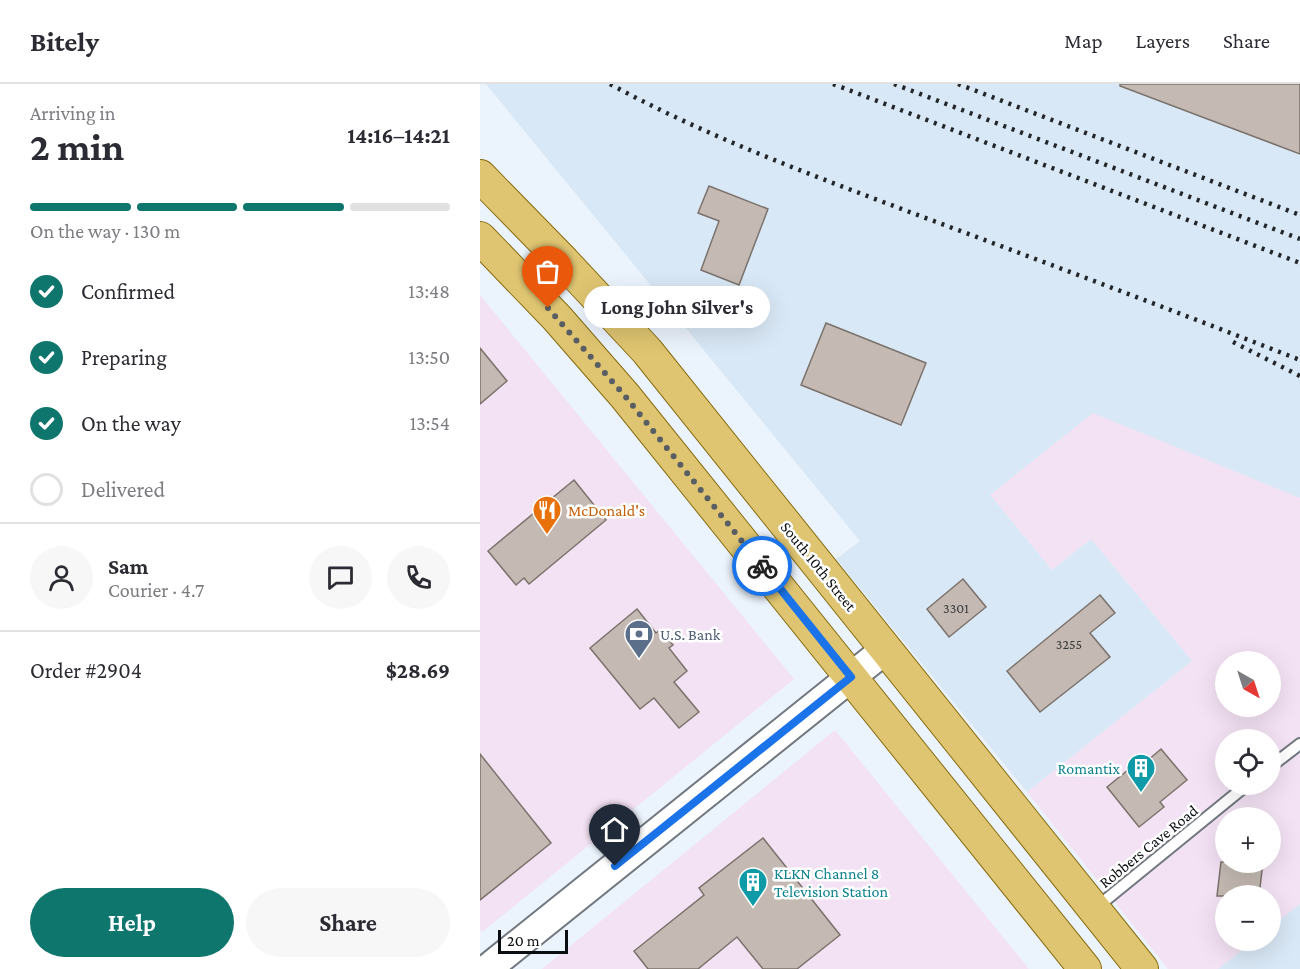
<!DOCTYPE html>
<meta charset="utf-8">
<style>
body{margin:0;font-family:"Crimson Pro",serif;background:#f7f7f7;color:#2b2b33;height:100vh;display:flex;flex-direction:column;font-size:22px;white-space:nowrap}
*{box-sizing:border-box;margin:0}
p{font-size:20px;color:#7c7c81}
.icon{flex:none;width:33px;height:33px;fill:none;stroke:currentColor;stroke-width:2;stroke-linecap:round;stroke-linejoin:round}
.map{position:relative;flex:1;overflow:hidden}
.details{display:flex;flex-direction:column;background:#fff;width:480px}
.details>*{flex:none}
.needle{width:39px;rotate:141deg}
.fabs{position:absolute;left:735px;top:567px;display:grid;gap:12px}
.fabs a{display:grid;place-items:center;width:66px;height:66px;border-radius:50%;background:#fff;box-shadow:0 6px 24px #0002;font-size:30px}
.scale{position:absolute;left:18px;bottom:15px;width:70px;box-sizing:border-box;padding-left:6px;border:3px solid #0b0e10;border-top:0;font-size:16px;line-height:21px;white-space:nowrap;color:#0b0e10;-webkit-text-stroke:4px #fff;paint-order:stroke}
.pin{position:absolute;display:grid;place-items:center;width:51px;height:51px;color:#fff;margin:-62px -26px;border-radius:50% 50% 50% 0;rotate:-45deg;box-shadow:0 0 6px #0007}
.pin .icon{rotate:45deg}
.courier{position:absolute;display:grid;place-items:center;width:60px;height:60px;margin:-30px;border:4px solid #1a73e8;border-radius:50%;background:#fff;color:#222;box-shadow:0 2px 8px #0007}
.bubble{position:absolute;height:42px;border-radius:21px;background:#fff;box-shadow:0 6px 24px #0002;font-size:20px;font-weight:700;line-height:42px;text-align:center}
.overview em{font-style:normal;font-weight:700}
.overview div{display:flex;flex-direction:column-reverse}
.overview{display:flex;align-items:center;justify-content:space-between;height:102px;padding:0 30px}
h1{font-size:39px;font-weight:700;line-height:45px}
.bar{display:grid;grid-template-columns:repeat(4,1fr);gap:9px 6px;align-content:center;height:72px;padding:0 30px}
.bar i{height:8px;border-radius:4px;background:#e1e1e2}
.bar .current{background:#0f766e}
.bar p{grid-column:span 4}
.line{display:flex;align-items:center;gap:15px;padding:0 30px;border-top:2px solid #e1e1e2}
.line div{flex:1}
.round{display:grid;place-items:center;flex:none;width:63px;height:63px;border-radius:32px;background:#f7f7f7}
ol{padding:0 30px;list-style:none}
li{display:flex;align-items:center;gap:18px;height:66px}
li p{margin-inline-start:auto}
li .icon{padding:6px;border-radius:50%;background:#0f766e;color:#fff;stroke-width:4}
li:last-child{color:#7c7c81}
li i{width:33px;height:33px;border:3px solid #e1e1e2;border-radius:50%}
.primary-button{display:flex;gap:12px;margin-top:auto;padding:12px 30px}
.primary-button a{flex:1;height:69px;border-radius:36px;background:#0f766e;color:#fff;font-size:24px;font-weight:700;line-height:69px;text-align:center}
.primary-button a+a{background:#f7f7f7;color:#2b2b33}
header{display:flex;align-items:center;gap:36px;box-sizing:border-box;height:84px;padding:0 30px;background:#fff;border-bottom:2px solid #e1e1e2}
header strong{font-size:28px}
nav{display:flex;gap:33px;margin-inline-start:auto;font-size:21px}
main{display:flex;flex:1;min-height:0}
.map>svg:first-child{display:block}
.commercial{fill:#f3e2f4;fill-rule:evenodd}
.built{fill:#d9e8f6}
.building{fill:#c4bab3;stroke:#7c726c;stroke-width:1.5}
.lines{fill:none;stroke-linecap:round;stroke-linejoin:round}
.lane-casing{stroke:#70777f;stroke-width:14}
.secondary-casing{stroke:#70777f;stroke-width:32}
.primary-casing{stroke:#876c11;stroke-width:34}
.lane{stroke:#fff;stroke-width:10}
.secondary{stroke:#fff;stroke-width:28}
.primary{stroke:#dfc571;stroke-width:32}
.rail{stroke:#232629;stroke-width:4.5;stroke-dasharray:3 6;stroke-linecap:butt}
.done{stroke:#595e63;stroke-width:6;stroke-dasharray:0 10.8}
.route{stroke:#1a73e8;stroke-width:8}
.labels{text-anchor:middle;stroke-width:5;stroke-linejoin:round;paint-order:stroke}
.number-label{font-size:14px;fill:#393939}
.food-label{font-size:16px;fill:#c56008;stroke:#fff;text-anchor:start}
.street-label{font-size:16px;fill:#0b0e10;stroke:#fff}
.service-label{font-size:16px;fill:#4e5e75;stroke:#fff;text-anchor:start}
.culture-label{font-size:16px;fill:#0d838f;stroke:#fff;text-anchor:end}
</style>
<header>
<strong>Bitely</strong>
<nav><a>Map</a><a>Layers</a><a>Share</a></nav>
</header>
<main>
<section class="details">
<div class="overview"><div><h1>2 min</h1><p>Arriving in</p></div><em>14:16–14:21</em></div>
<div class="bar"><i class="current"></i><i class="current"></i><i class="current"></i><i></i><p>On the way · 130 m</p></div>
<ol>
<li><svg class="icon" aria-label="check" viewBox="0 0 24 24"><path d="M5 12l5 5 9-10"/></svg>Confirmed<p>13:48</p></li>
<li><svg class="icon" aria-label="check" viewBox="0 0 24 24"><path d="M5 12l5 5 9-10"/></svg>Preparing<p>13:50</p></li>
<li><svg class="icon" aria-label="check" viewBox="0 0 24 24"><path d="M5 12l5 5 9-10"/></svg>On the way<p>13:54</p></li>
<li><i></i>Delivered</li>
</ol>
<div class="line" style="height:108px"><a class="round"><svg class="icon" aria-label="person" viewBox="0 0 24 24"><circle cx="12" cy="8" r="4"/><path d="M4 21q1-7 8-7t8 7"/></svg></a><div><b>Sam</b><p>Courier · 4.7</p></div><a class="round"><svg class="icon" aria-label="chat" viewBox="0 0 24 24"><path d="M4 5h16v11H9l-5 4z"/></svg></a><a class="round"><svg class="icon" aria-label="phone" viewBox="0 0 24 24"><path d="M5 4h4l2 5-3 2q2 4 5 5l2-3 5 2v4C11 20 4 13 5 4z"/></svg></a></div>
<div class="line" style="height:78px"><div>Order #2904</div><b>$28.69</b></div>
<div class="primary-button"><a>Help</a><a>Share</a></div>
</section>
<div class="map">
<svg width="820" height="885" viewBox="0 0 820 885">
<rect width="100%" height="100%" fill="#ebf3fc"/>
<path class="commercial" d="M0,211l314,384 -312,253 -2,-2z
M613,328l207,86v406l-29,23 -1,-31h-44v44l28,1 -36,28h-50l-141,-177 165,-131 -101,-122 -39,31 -62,-75zM746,578h44v44h-44zM746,656h44v44h-44zM746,734h44v44h-44z
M355,646l194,239h-487z"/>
<path class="built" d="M6,0h814v414l-207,-85 -103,82 62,75 39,-31 101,122 -165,131 -191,-233 24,-18z
M820,820v65h-82l36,-28 16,-1 1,-13z"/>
<path class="building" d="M640,0h180v70l-180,-68z
M229,102l59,23 -29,76 -38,-15 18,-49 -21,-8z
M346,239l100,40 -25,62 -100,-40z
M0,264l27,33 -27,23z
M94,396l32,40 -77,64 -5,-6 -8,7 -28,-34z
M483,495l23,28 -37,30 -22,-28z
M620,511l15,18 -25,20 20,24 -70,55 -33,-41z
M157,525l19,24 4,-3 13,15 -4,3 18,23 -13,11 25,30 -20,16 -25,-30 -14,11 -50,-61z
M681,665l26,31 -27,22 4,5 -25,20 -32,-40 37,-30 3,4z
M0,670l71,89 -71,57z
M283,754l77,97 -43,34h-34l-26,-32 -39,32h-50l-14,-18 70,-56 -5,-7z
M741,778h42l-4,34h-42z"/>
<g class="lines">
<g class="lane-casing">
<path id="lane" d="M790,683l30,-23
M617,823l151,-123"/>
</g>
<g class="secondary-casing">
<path id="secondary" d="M7,885l399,-320"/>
</g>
<g class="primary-casing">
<path id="primary" d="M0,92l84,86 83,89 495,618
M0,154l77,80 68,78 460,573"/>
</g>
<use href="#lane" class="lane"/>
<use href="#secondary" class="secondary"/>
<use href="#primary" class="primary"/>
<path class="rail" d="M130,0c99,54 207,93 313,133 126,47 252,94 377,143
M353,0l467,179
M414,0l406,155
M478,0l342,131
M753,258l67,34"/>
</g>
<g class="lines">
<path class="done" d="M68,224l77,88 137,170"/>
<path class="route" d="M135,782l236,-189 -89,-111"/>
</g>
<defs>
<g id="restaurant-pin" transform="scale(1.5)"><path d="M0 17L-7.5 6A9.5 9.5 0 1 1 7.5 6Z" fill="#e8710a" stroke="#fff"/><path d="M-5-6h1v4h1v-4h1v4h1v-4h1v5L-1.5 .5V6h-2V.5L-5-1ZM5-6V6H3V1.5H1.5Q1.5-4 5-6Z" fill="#fff"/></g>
<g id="bank-pin" transform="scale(1.5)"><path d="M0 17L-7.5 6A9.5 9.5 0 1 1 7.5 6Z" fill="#5c6f8a" stroke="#fff"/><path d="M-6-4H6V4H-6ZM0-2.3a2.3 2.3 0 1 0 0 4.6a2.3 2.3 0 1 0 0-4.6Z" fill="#fff"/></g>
<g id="building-pin" transform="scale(1.5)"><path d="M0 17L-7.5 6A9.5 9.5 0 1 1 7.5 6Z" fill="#0f9aa8" stroke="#fff"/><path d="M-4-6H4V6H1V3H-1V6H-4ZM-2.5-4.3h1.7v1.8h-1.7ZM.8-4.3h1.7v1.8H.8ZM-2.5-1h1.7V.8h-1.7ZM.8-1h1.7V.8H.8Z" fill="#fff"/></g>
</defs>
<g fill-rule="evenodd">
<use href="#restaurant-pin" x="67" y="426"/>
<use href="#bank-pin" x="159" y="550"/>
<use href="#building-pin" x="661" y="684"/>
<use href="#building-pin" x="273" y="798"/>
</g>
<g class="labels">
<g class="number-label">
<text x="476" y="529">3301</text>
<text x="589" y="565">3255</text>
</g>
<g class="food-label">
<text x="88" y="432">McDonald's</text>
</g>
<g class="street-label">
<text transform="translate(339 482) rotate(51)" y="6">South 10th Street</text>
<text transform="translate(668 762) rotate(-39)" y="6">Robbers Cave Road</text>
</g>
<g class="service-label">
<text x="180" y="556">U.S. Bank</text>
</g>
<g class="culture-label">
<text x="640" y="690">Romantix</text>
<text x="294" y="795" text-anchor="start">KLKN Channel 8<tspan x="294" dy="18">Television Station</tspan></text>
</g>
</g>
</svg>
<div class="fabs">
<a><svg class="needle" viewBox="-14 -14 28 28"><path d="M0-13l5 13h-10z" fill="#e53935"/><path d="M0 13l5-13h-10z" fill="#7c7c81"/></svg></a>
<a><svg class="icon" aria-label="locate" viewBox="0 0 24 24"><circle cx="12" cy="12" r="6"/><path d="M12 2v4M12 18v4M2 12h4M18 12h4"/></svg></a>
<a>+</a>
<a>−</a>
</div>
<div class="scale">20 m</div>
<div class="pin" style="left:68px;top:224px;background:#ea580c"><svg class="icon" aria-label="bag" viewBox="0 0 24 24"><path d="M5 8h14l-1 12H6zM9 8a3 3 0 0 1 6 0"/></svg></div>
<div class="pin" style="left:135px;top:782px;background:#1f2937"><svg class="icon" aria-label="home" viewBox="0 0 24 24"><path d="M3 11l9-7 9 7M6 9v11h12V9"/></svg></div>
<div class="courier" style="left:282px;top:482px"><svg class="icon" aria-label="bike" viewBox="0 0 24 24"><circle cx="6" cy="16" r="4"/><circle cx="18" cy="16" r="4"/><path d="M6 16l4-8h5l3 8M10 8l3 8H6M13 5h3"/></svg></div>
<div class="bubble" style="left:104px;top:202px;width:186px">Long John Silver's</div>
</div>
</main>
